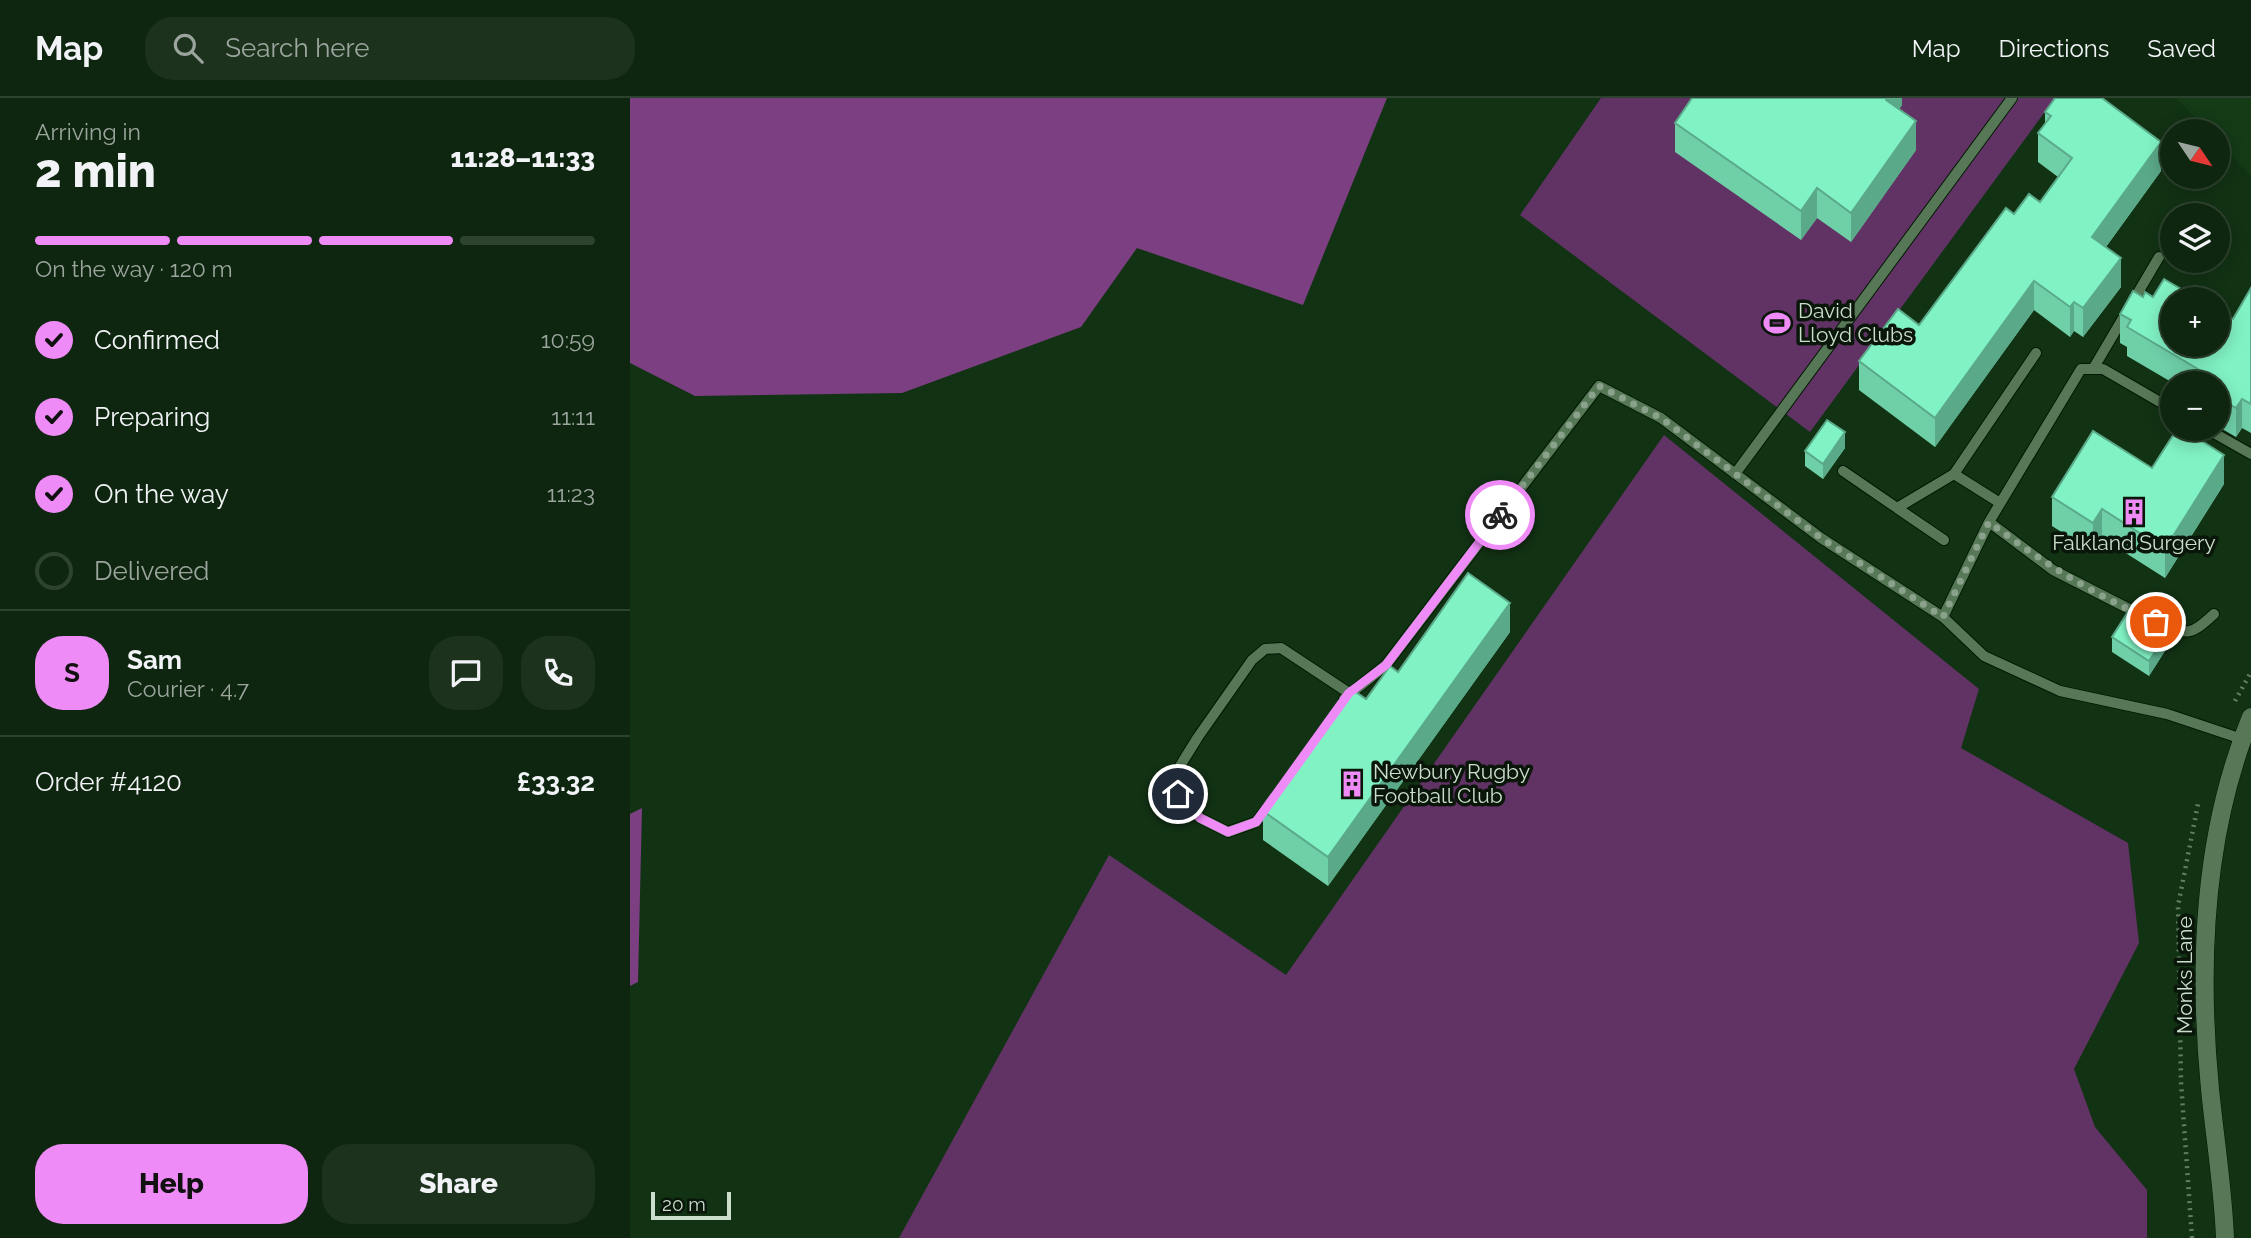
<!DOCTYPE html>
<meta charset="utf-8">
<style>
body{margin:0;font-family:Raleway,sans-serif;background:#1c321d;color:#f1f3f6;height:100vh;display:flex;flex-direction:column;font-size:26px;white-space:nowrap}
*{box-sizing:border-box;margin:0}
p{font-size:23px;color:#9ba59e}
.icon{flex:none;width:38px;height:38px;fill:none;stroke:currentColor;stroke-width:2;stroke-linecap:round;stroke-linejoin:round}
.map{position:relative;flex:1;overflow:hidden}
.details{display:flex;flex-direction:column;background:#0e260f;width:630px}
.details>*{flex:none}
.needle{width:46px;rotate:125deg}
.tools{position:absolute;left:1530px;top:21px;display:grid;gap:14px}
.tools a{display:grid;place-items:center;width:70px;height:70px;border-radius:50%;background:#0e260f;box-shadow:0 4px 18px #0003,0 0 0 2px #2e432f;font-size:35px}
.scale{position:absolute;left:21px;bottom:18px;width:80px;box-sizing:border-box;padding-left:7px;border:4px solid #cbdecb;border-top:0;font-size:19px;line-height:24px;white-space:nowrap;color:#cbdecb;-webkit-text-stroke:5px #091609;paint-order:stroke}
.pin{position:absolute;display:grid;place-items:center;width:60px;height:60px;color:#fff;margin:-30px;border:4px solid #fff;border-radius:50%;box-shadow:0 2px 7px #0007}
.courier{position:absolute;display:grid;place-items:center;width:70px;height:70px;margin:-35px;border:5px solid #ef8bf6;border-radius:50%;background:#fff;color:#222;box-shadow:0 2px 9px #0007}
.head em{font-style:normal;font-weight:800}
.head div{display:flex;flex-direction:column-reverse}
.head{display:flex;align-items:center;justify-content:space-between;height:119px;padding:0 35px}
h1{font-size:46px;font-weight:800;line-height:52px}
.bar{display:grid;grid-template-columns:repeat(4,1fr);gap:10px 7px;align-content:center;height:84px;padding:0 35px}
.bar i{height:9px;border-radius:5px;background:#2e432f}
.bar .current{background:#ef8bf6}
.bar p{grid-column:span 4}
.line{display:flex;align-items:center;gap:18px;padding:0 35px;border-top:2px solid #2e432f}
.line div{flex:1}
.round{display:grid;place-items:center;flex:none;width:74px;height:74px;border-radius:28px;background:#1c321d}
ol{padding:0 35px;list-style:none}
li{display:flex;align-items:center;gap:21px;height:77px}
li p{margin-inline-start:auto}
li .icon{padding:7px;border-radius:50%;background:#ef8bf6;color:#111;stroke-width:4}
li:last-child{color:#9ba59e}
li i{width:38px;height:38px;border:4px solid #2e432f;border-radius:50%}
.button{display:flex;gap:14px;margin-top:auto;padding:14px 35px}
.button a{flex:1;height:80px;border-radius:28px;background:#ef8bf6;color:#111;font-size:28px;font-weight:800;line-height:80px;text-align:center}
.button a+a{background:#1c321d;color:#f1f3f6}
header{display:flex;align-items:center;gap:42px;box-sizing:border-box;height:98px;padding:0 35px;background:#0e260f;border-bottom:2px solid #2e432f}
header strong{font-size:33px}
nav{display:flex;gap:38px;margin-inline-start:auto;font-size:24px}
.search{width:490px;height:63px;background:#1c321d;display:flex;align-items:center;gap:18px;box-sizing:border-box;padding:0 24px;border-radius:28px;color:#9ba59e;font-size:26px}
main{display:flex;flex:1;min-height:0}
.map>svg:first-child{display:block}
.built{fill:#143a16}
.green{fill:#613364}
.forest{fill:#7c3f81}
.lines{fill:none;stroke-linecap:round;stroke-linejoin:round}
.service-casing{stroke:#001900;stroke-width:12}
.minor-casing{stroke:#001900;stroke-width:19}
.path{stroke:#627d63;stroke-width:4.5;stroke-dasharray:2 5;stroke-linecap:butt}
.service{stroke:#567856;stroke-width:10}
.minor{stroke:#567856;stroke-width:18}
.wall{fill:#6fd0a8}
.shaded-wall{fill:#5aa988}
.building{fill:#81f2c3;stroke:#5aa988;stroke-width:2}
.done{stroke:#8aa28b;stroke-width:7;stroke-dasharray:0 12.6}
.route{stroke:#ef8bf6;stroke-width:9}
.labels{text-anchor:middle;stroke-width:7;stroke-linejoin:round;paint-order:stroke}
.poi-label{font-size:21px;fill:#cbdecb;stroke:#091609;text-anchor:start}
.street-label{font-size:21px;fill:#cbdecb;stroke:#091609}
</style>
<header>
<strong>Map</strong>
<div class="search"><svg class="icon" aria-label="search" viewBox="0 0 24 24"><circle cx="10" cy="10" r="6"/><path d="M15 15l6 6"/></svg>Search here</div>
<nav><a>Map</a><a>Directions</a><a>Saved</a></nav>
</header>
<main>
<section class="details">
<div class="head"><div><h1>2 min</h1><p>Arriving in</p></div><em>11:28–11:33</em></div>
<div class="bar"><i class="current"></i><i class="current"></i><i class="current"></i><i></i><p>On the way · 120 m</p></div>
<ol>
<li><svg class="icon" aria-label="check" viewBox="0 0 24 24"><path d="M5 12l5 5 9-10"/></svg>Confirmed<p>10:59</p></li>
<li><svg class="icon" aria-label="check" viewBox="0 0 24 24"><path d="M5 12l5 5 9-10"/></svg>Preparing<p>11:11</p></li>
<li><svg class="icon" aria-label="check" viewBox="0 0 24 24"><path d="M5 12l5 5 9-10"/></svg>On the way<p>11:23</p></li>
<li><i></i>Delivered</li>
</ol>
<div class="line" style="height:126px"><b class="round" style="background:#ef8bf6;color:#111">S</b><div><b>Sam</b><p>Courier · 4.7</p></div><a class="round"><svg class="icon" aria-label="chat" viewBox="0 0 24 24"><path d="M4 5h16v11H9l-5 4z"/></svg></a><a class="round"><svg class="icon" aria-label="phone" viewBox="0 0 24 24"><path d="M5 4h4l2 5-3 2q2 4 5 5l2-3 5 2v4C11 20 4 13 5 4z"/></svg></a></div>
<div class="line" style="height:91px"><div>Order #4120</div><b>£33.32</b></div>
<div class="button"><a>Help</a><a>Share</a></div>
</section>
<div class="map">
<svg width="1621" height="1140" viewBox="0 0 1621 1140">
<rect width="100%" height="100%" fill="#123214"/>
<path class="built" d="M1546,0h75v78l-34,-35v-10h-9z"/>
<path class="green" d="M971,0h454l-245,334 -290,-217z
M1034,337l315,254 -18,59 167,95 11,100 -65,126 21,58 52,63v48h-1248l210,-383 177,120z"/>
<path class="forest" d="M0,0h757l-84,207 -166,-57 -56,79 -179,66 -207,3 -65,-33z
M12,710l-4,174 -8,4v-172z"/>
<g class="lines">
<g class="service-casing">
<path id="service" d="M1463,271l66,-112
M1577,331l44,25
M1213,373l54,37 57,-34
M1105,376l277,-376
M1370,405l-46,-29 82,-121
M1267,410l47,32
M1359,424l64,48 88,45
M1313,519l46,-95 92,-153h22l69,40
M1529,525c29,13 32,12 55,-9
M714,601l42,-34 213,-279 62,32 160,120 122,79 41,39 76,35 107,23 75,25
M641,706l-15,18 -28,10 -28,-14 -22,-24 2,-28 18,-29 54,-77 13,-11 16,-1 68,45"/>
</g>
<g class="minor-casing">
<path id="minor" d="M1595,1140c-2,-50 -10,-99 -15,-149 -12,-125 -7,-255 41,-372"/>
</g>
<path class="path" d="M1605,603l16,-29
M1562,1140l-11,-156 -3,-176 20,-102"/>
<use href="#service" class="service"/>
<use href="#minor" class="minor"/>
</g>
<path class="wall" d="M1272,0v7l-3,4 17,41 -65,92 -34,-24 -16,22 -126,-88v-29z
M1415,14l116,59 -55,76 15,40 -38,50 -9,-6 -4,6 -36,-27 -99,137 -76,-57v-29l60,-36 95,-111 26,-12 18,-25 -20,-15v-29l7,-9z
M1621,190v145l-9,-5 -6,9 -19,-11v-43h-44l-46,-27v-9l-7,-4v-29l23,-17h10l80,22z
M1215,350l-22,31 -18,-13v-15z
M1522,370l72,16 -59,94 -63,-40 -9,14 -41,-26v-29z
M880,534l-182,254 -65,-46v-29l103,-112 32,-27z
M1482,539l58,6 -21,33 -37,-24z"/>
<path class="shaded-wall" d="M1257,0h15v7l-16,24v-29z
M1286,23v29l-65,92v-29z
M1531,44v29l-69,95v-29z
M1187,90v30l-16,22v-29z
M1491,160v29l-38,50v-29z
M1404,183v29l-99,137v-29z
M1444,204v29l-4,6v-30z
M1612,301v29l-6,9v-29z
M1215,334v16l-22,31v-15z
M1594,357v29l-59,94v-29z
M1472,411v29l-9,14v-29z
M880,505v29l-182,254v-29z
M1540,530v15l-21,33v-15z"/>
<path class="building" d="M1062,0h195l-1,2 30,21 -65,92 -34,-25 -16,23 -126,-88z
M1425,0h47l59,44 -69,95 29,21 -38,50 -9,-6 -4,5 -36,-26 -99,137 -76,-57 39,-52 21,16 87,-117 8,6 15,-20 11,8 32,-44 -34,-25 13,-17 -6,-4z
M1534,181l34,20h-26v46h45v-35l16,9 18,-31v116l-9,-5 -6,9 -19,-11v-14h-20l6,-11 -76,-45 4,-7 -11,-6 13,-23 10,6 2,-5 8,5z
M1197,322l18,12 -22,32 -18,-13z
M1547,331h6l41,26 -59,94 -63,-40 -9,14 -41,-26 41,-66 59,37z
M838,475l42,30 -182,254 -65,-46 87,-123 16,11 24,-33 8,6z
M1503,506l37,24 -21,33 -37,-24z"/>
<g class="lines">
<path class="done" d="M870,417l99,-129 62,32 160,120 122,79 46,-95c57,43 102,71 167,100"/>
<path class="route" d="M548,696l22,24 28,14 28,-10 93,-129 37,-28 114,-150"/>
</g>
<defs>
<g id="stadium-bare" transform="scale(2.1)"><path d="M0-5a6.5 5 0 1 0 0 10a6.5 5 0 1 0 0-10ZM-3.5-1.8h7v3.6h-7Z" fill="#ef8bf6" stroke="#091609" stroke-width="2.5" paint-order="stroke"/></g>
<g id="building-bare" transform="scale(2.1)"><path d="M-4-6H4V6H1V3H-1V6H-4ZM-2.5-4.3h1.7v1.8h-1.7ZM.8-4.3h1.7v1.8H.8ZM-2.5-1h1.7V.8h-1.7ZM.8-1h1.7V.8H.8Z" fill="#ef8bf6" stroke="#091609" stroke-width="2.5" paint-order="stroke"/></g>
</defs>
<g fill-rule="evenodd">
<use href="#stadium-bare" x="1147" y="225"/>
<use href="#building-bare" x="1504" y="414"/>
<use href="#building-bare" x="722" y="686"/>
</g>
<g class="labels">
<g class="poi-label">
<text x="1168" y="220">David<tspan x="1168" dy="24">Lloyd Clubs</tspan></text>
<text x="1504" y="452" text-anchor="middle">Falkland Surgery</text>
<text x="743" y="681">Newbury Rugby<tspan x="743" dy="24">Football Club</tspan></text>
</g>
<g class="street-label">
<text transform="translate(1555 877) rotate(-90)" y="7">Monks Lane</text>
</g>
</g>
</svg>
<div class="tools">
<a><svg class="needle" viewBox="-14 -14 28 28"><path d="M0-13l5 13h-10z" fill="#e53935"/><path d="M0 13l5-13h-10z" fill="#9ba59e"/></svg></a>
<a><svg class="icon" aria-label="layers" viewBox="0 0 24 24"><path d="M12 4l9 5-9 5-9-5zM3 14l9 5 9-5"/></svg></a>
<a>+</a>
<a>−</a>
</div>
<div class="scale">20 m</div>
<div class="pin" style="left:1526px;top:524px;background:#ea580c"><svg class="icon" aria-label="bag" viewBox="0 0 24 24"><path d="M5 8h14l-1 12H6zM9 8a3 3 0 0 1 6 0"/></svg></div>
<div class="pin" style="left:548px;top:696px;background:#1f2937"><svg class="icon" aria-label="home" viewBox="0 0 24 24"><path d="M3 11l9-7 9 7M6 9v11h12V9"/></svg></div>
<div class="courier" style="left:870px;top:417px"><svg class="icon" aria-label="bike" viewBox="0 0 24 24"><circle cx="6" cy="16" r="4"/><circle cx="18" cy="16" r="4"/><path d="M6 16l4-8h5l3 8M10 8l3 8H6M13 5h3"/></svg></div>
</div>
</main>
